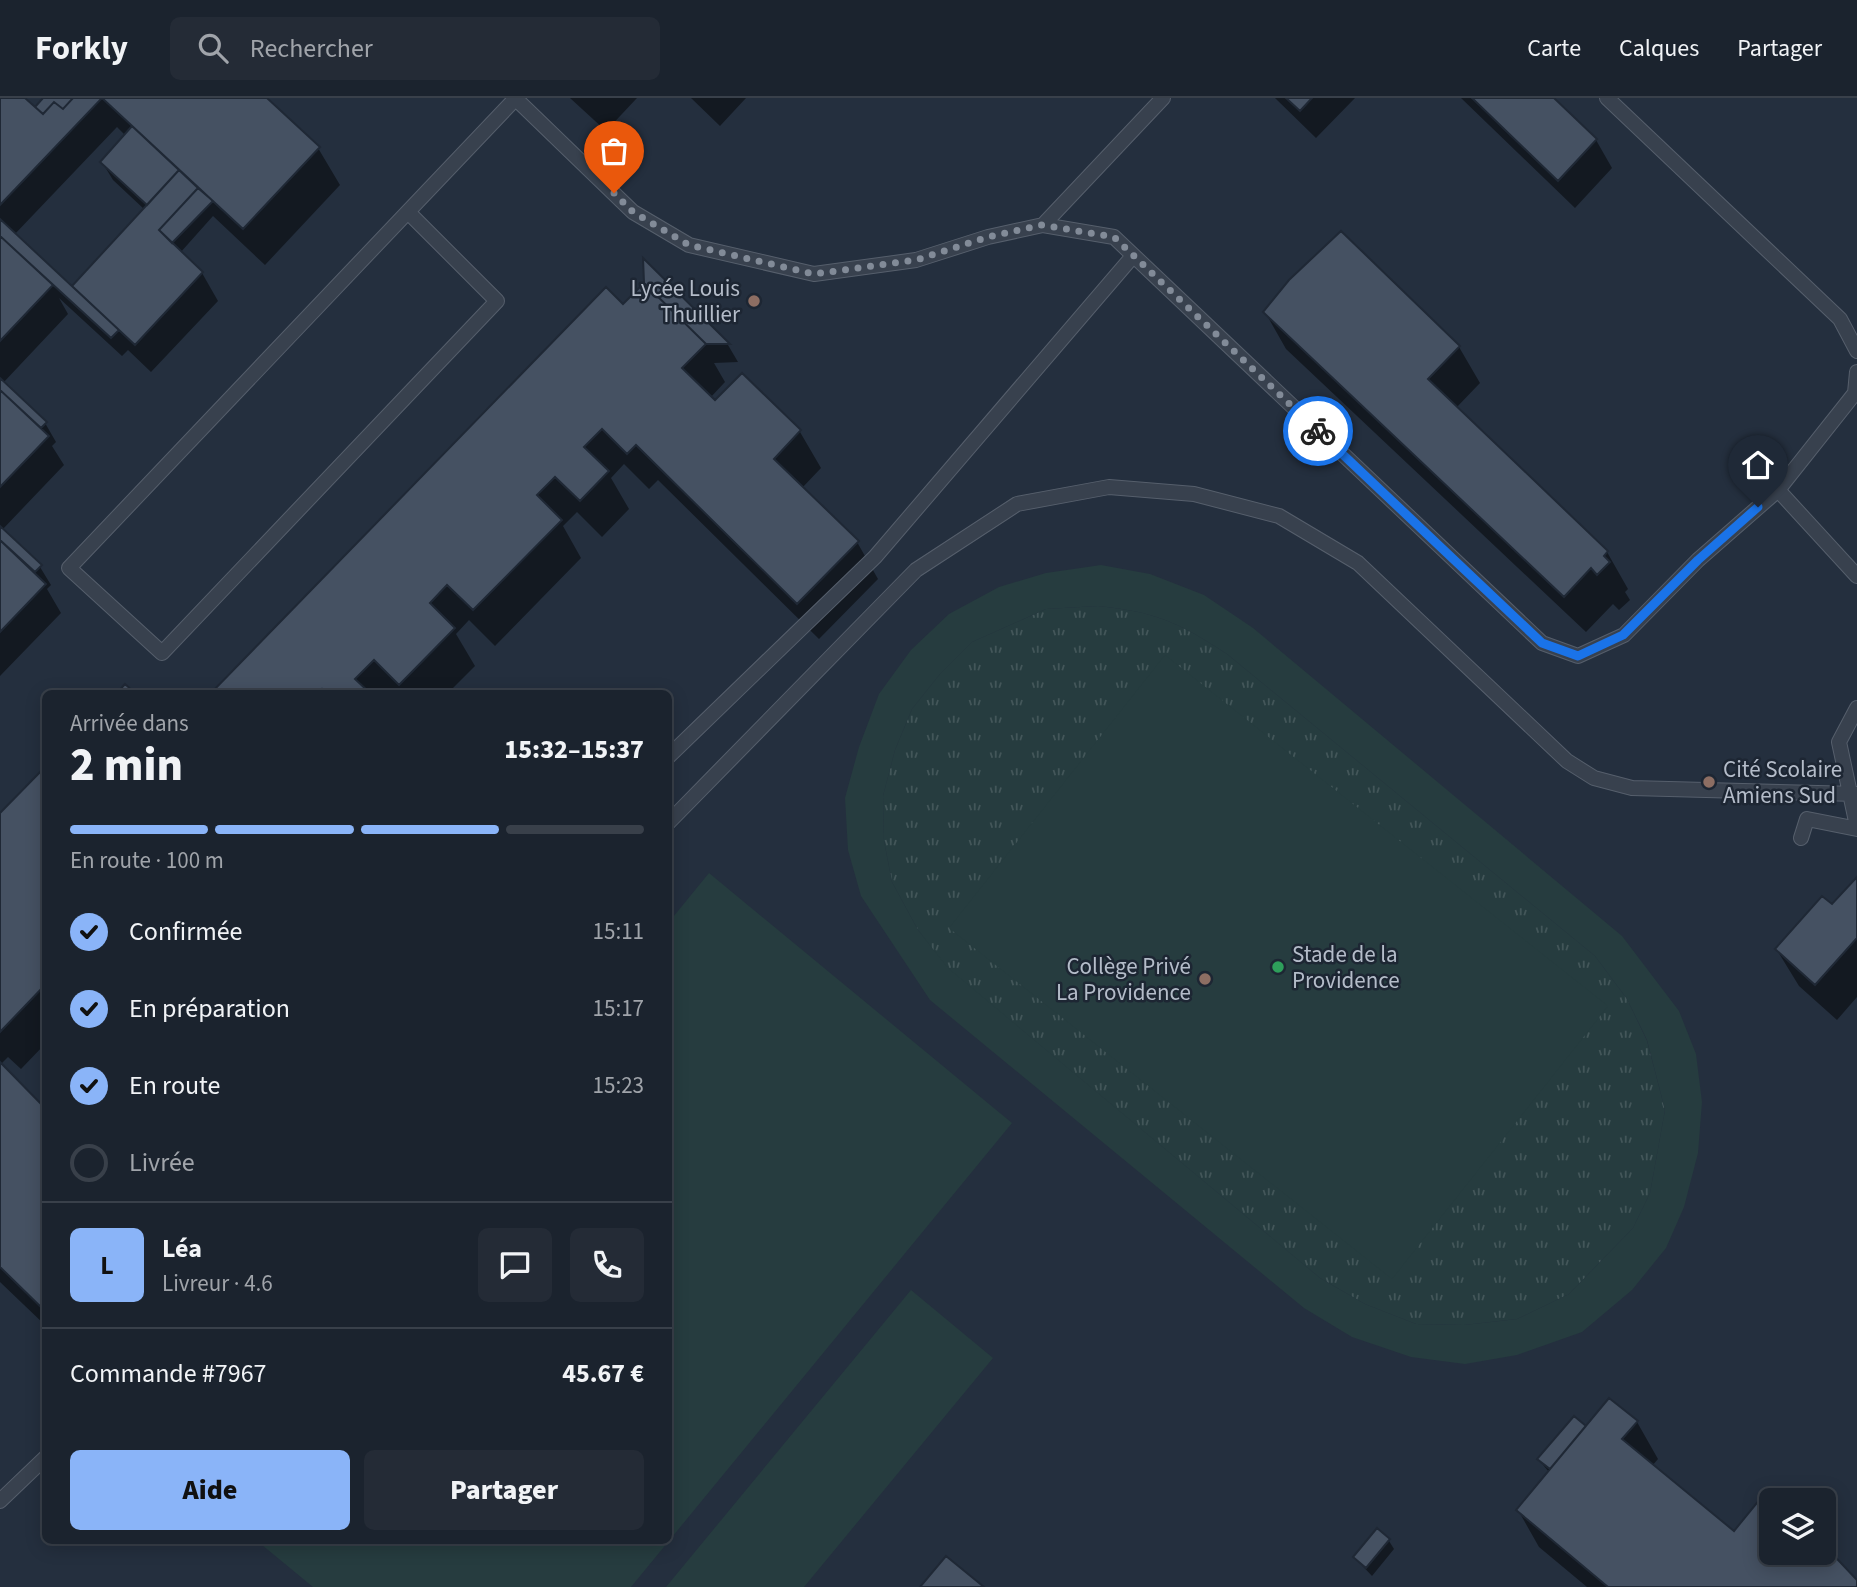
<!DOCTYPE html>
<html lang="fr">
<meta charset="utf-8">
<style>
body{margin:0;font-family:"Source Sans 3",sans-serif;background:#242b36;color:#f1f3f6;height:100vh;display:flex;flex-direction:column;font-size:26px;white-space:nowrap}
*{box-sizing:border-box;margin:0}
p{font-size:23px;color:#a0a4aa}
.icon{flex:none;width:38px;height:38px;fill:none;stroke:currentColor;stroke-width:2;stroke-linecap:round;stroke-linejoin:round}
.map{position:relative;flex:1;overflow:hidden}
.panel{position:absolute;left:42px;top:592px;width:630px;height:854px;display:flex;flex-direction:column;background:#1b232e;border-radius:10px;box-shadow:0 4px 18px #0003,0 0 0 2px #39404a}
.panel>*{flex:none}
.fabs{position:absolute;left:1759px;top:1390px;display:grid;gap:14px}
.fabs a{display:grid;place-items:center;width:77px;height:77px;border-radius:10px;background:#1b232e;box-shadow:0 4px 18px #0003,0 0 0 2px #39404a;font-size:35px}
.pin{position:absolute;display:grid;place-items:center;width:60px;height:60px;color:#fff;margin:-72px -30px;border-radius:50% 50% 50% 0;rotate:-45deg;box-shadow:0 0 7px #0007}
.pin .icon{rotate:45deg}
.courier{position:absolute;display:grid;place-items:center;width:70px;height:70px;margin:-35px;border:5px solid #1a73e8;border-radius:50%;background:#fff;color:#222;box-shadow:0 2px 9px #0007}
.summary em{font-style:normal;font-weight:800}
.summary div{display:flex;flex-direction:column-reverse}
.summary{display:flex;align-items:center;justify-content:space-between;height:119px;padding:0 28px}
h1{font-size:46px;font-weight:800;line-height:52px}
.bar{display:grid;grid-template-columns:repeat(4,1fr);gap:10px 7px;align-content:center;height:84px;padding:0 28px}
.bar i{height:9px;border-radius:5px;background:#39404a}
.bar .current{background:#8ab4f8}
.bar p{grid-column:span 4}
.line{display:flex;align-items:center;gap:18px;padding:0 28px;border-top:2px solid #39404a}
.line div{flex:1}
.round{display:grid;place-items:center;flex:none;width:74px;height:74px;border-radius:10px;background:#242b36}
ol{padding:0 28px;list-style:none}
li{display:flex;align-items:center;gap:21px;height:77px}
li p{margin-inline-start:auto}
li .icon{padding:7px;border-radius:50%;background:#8ab4f8;color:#111;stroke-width:4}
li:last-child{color:#a0a4aa}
li i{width:38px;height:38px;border:4px solid #39404a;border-radius:50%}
.action{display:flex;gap:14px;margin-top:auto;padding:14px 28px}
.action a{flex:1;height:80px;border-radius:10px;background:#8ab4f8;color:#111;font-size:28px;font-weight:800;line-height:80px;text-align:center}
.action a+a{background:#242b36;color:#f1f3f6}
header{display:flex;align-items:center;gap:42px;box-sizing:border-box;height:98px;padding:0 35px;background:#1b232e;border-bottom:2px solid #39404a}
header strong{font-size:33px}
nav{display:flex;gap:38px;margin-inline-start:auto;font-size:24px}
.search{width:490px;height:63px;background:#242b36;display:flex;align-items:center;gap:18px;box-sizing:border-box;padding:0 24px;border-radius:10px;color:#a0a4aa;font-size:26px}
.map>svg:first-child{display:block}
.grass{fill:url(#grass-tufts)}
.garden{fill:#263c3f;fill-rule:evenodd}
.shadow{fill:#0007;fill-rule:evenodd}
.building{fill:#455162;stroke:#1f2835;stroke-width:2}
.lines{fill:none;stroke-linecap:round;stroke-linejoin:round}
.service-casing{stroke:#565f6c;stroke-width:16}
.service{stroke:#38414e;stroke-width:14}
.done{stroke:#828b98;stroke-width:7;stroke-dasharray:0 12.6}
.route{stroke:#1a73e8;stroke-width:9}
.education-dot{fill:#8d6e63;stroke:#1d2633;stroke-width:2.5}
.leisure-dot{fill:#2e9e5b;stroke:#1d2633;stroke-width:2.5}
.labels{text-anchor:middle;stroke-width:5;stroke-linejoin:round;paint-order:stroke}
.poi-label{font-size:23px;fill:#b4bcc9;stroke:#1d2633;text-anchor:end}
</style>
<header>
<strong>Forkly</strong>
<div class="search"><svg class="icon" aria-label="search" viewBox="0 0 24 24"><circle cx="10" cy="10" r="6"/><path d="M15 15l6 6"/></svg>Rechercher</div>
<nav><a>Carte</a><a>Calques</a><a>Partager</a></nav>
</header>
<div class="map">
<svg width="1857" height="1489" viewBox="0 0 1857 1489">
<defs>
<pattern id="grass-tufts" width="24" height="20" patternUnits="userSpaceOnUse" patternTransform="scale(1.75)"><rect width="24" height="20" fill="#263c3f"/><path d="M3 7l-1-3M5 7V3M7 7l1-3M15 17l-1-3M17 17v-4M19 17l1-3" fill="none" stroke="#435659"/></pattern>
</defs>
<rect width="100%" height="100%" fill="#242f3e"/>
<path class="grass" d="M1098,508c58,6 80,16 129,48l368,302 32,43 20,42 18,69 -15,83 -17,35 -64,66 -52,25 -53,6 -48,-1 -51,-20 -45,-26 -373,-310 -29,-38 -26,-48 -8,-41 -1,-45 12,-46 17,-41 28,-35 32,-32 74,-33z"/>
<path class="garden" d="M1101,467l49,9 54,21 49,33 369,308 57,75 17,43 6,48 -4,51 -14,54 -18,41 -34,42 -50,42 -65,23 -52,9 -54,-7 -59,-20 -48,-29 -374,-308 -69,-104 -13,-46 -3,-52 14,-51 20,-53 32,-44 38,-36 50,-27 47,-14zM1098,508c58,6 80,16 129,48l368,302 32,43 20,41 18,70 -15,83 -17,35 -64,66 -52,25 -53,6 -48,-1 -51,-20 -45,-26 -372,-310 -30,-38 -26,-48 -8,-41 -1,-45 12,-46 17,-41 28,-35 32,-32 74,-33z
M1165,557l443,351 -216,273 -443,-351z
M709,775l303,250 -381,464h-318l-57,-47h412l1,-618z
M911,1192l82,68 -189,229h-138z"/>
<path class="shadow" d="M0,0h23l12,11 10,-11h219l54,50 22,37 -75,80 -52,-49 -33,37 22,20 16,28 -67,71 -23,-22 -6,6 -63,-58 9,16 -65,69 42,40 11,19 -4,4 12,19 -62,65 38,37 11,18 -4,4 14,24 -61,63zM117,29l9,9 -24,26 11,18 32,30 -73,79 -58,-54z
M570,0h67l-31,33z
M691,0h55l-26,28z
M1275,0h80l-39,40z
M1461,0h91l44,42 16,28 -37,40z
M645,165l83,82 10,17 -24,1 11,19 -15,16 5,5 27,-28 58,57 21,36 -19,20 55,54 21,37 -59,60 -161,-159 -9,9 -25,-25 -13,14 18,31 -27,28 -25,-25 -14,14 18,32 -86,88 -26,-26 -13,14 19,32 -27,27h-235l410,-386 22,-24z
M1265,214l194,35 21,36 -24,25 151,144 21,37 -3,3 5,8 -11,10 -6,-6 -27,28 -300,-283z
M46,671v274l-25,26 -13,-12 -8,8v-249z
M1857,782v117l-20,23 -38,-34 -22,-36 56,-44z
M0,967l46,47v214l-46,-44z
M1637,1324l21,37 -6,7 82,67 37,-33v52h53v-5l33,35v5h-270l-48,-40 -21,-37 31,-38 -10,-12 47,-31z
M1389,1443l5,8 -22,27 -17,-18z"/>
<path class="building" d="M0,0h25l18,16 11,-12 9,7 10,-11h29l-102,107z
M43,0h30l-10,11 -9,-7 -11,12 -8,-7z
M102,0h165l53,49 -77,82z
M1286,0h26l-12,13z
M1472,0h82l43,41 -39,42z
M132,28l47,44 -32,35 -47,-43z
M179,72l19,18 -39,42 44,42 -68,73 -63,-59z
M198,90l15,13 -41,42 -13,-13z
M0,121l119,111 -8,8 -111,-102z
M1341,133l119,115 -32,33 180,172 -4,5 6,6 -13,13 -6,-7 -27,29 -301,-285 26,-32z
M0,138l53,49 -53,56z
M643,160l87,86h-24l-62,-61z
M644,185l62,61 -24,24 33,32 27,-27 59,57 -27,29 85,82 -62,63 -161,-159 -9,9 -25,-25 -18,18 25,24 -29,30 -25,-24 -18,18 25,25 -89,90 -26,-25 -17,18 25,25 -56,57 -25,-25 -19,19 15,14h-44l-4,-4 -4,4h-107l395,-406 17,17z
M0,280l47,44 -6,6 -41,-38z
M0,292l49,46 -49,51z
M0,428l42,39 -7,7 -35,-32z
M0,442l46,44 -46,48z
M125,586l10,9h-18z
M46,668v218l-46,48v-219z
M1857,779v61l-42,47 -40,-36 47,-53 10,8z
M0,964l46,47v203l-46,-45z
M1609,1300l29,23 -16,18 112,92 35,-43 11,12h-9v52h53v-7l33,35v7h-249l-92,-77z
M1574,1318l12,10 -36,43 -13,-10z
M1377,1430l13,11 -24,29 -13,-11z
M946,1458l38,31h-64z"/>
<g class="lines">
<g class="service-casing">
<path id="service" d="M515,0l118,114 56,33 125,29 102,-14 72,-23 55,-12 71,12 428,406 36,13 46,-21 74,-75 80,-70 77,-97 2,-21
M1607,0l233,221 17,32
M408,114l89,89 -335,352 -93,-85 447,-470
M1043,127l120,-127
M1778,392l79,86
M1857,610l-18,34 18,84
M668,659l207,-200 258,-301
M668,725l248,-253 101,-66 92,-17 85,7 85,22 79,47 209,198 27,17 38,10 225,6
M1801,740l6,-19 50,10
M0,1403l46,-44"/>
</g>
<use href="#service" class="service"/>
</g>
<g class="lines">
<path class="done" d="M614,95l19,19 56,33 125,29 102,-14 72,-23 54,-12 72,12 204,194"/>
<path class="route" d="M1318,333l224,212 36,13 45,-21 75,-75 60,-53"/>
</g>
<g class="education-dot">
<circle cx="754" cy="203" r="7"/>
<circle cx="1709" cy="684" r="7"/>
<circle cx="1205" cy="881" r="7"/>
</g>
<circle class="leisure-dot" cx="1278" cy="869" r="7"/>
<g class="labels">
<g class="poi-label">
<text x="740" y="198">Lycée Louis<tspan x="740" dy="26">Thuillier</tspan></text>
<text x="1723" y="679" text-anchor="start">Cité Scolaire<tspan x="1723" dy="26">Amiens Sud</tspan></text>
<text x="1292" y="864" text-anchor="start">Stade de la<tspan x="1292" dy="26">Providence</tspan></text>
<text x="1191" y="876">Collège Privé<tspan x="1191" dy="26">La Providence</tspan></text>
</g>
</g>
</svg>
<div class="fabs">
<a><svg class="icon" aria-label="layers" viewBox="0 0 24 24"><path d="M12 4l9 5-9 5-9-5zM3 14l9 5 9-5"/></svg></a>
</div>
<div class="pin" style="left:614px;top:95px;background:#ea580c"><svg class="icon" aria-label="bag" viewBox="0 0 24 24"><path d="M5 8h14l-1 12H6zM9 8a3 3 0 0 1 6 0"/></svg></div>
<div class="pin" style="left:1758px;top:409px;background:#1f2937"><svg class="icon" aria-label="home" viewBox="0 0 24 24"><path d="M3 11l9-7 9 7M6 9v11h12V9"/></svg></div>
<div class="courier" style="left:1318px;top:333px"><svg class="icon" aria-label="bike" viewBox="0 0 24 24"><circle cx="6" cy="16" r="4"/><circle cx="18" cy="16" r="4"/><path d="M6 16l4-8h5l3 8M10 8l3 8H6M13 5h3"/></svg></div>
<section class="panel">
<div class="summary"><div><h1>2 min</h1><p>Arrivée dans</p></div><em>15:32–15:37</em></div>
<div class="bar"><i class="current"></i><i class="current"></i><i class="current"></i><i></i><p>En route · 100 m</p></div>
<ol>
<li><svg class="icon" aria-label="check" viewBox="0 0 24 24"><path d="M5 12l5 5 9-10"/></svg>Confirmée<p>15:11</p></li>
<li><svg class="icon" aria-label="check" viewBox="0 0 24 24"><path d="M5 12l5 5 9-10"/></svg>En préparation<p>15:17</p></li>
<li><svg class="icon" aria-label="check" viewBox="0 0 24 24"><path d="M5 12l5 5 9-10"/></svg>En route<p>15:23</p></li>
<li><i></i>Livrée</li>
</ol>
<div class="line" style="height:126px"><b class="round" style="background:#8ab4f8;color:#111">L</b><div><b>Léa</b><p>Livreur · 4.6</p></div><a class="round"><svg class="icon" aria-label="chat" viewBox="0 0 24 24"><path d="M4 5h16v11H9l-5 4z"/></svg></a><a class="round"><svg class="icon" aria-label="phone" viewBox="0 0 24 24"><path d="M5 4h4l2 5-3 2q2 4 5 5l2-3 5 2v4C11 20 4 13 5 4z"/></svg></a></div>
<div class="line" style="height:91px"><div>Commande #7967</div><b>45.67 €</b></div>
<div class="action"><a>Aide</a><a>Partager</a></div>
</section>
</div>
